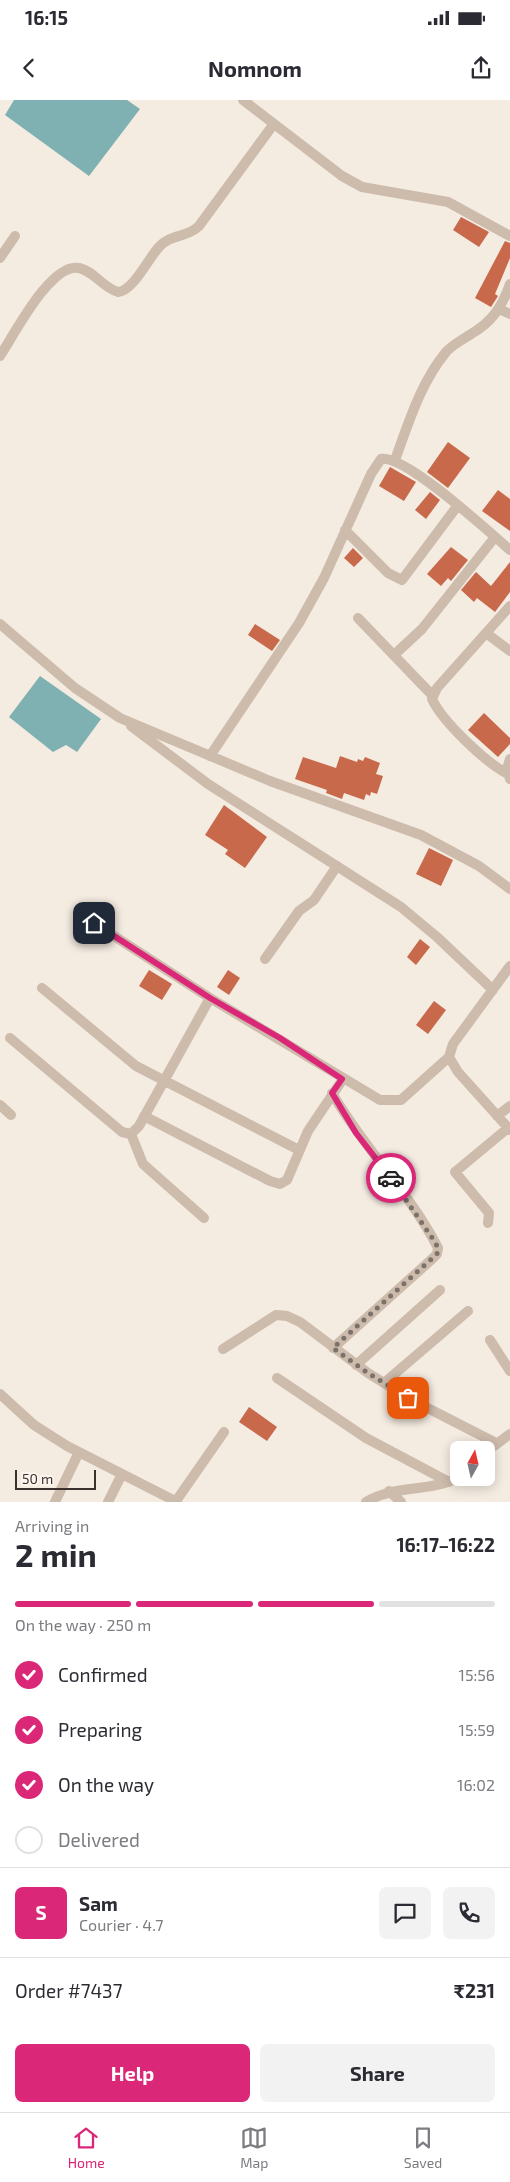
<!DOCTYPE html>
<meta charset="utf-8">
<style>
body{margin:0;font-family:"Exo 2",sans-serif;background:#f2f2f3;color:#2b2b33;height:100vh;display:flex;flex-direction:column;font-size:19px;white-space:nowrap}
*{box-sizing:border-box;margin:0}
p{font-size:16px;color:#7c7c81}
.icon{flex:none;width:28px;height:28px;fill:none;stroke:currentColor;stroke-width:2;stroke-linecap:round;stroke-linejoin:round}
.map{position:relative;height:1402px;overflow:hidden}
.details{display:flex;flex-direction:column;background:#fff;flex:1}
.details>*{flex:none}
.needle{width:32px;rotate:8deg}
.fabs{position:absolute;left:450px;top:1341px;display:grid;gap:10px}
.fabs a{display:grid;place-items:center;width:45px;height:45px;border-radius:8px;background:#fff;box-shadow:0 2px 12px #0003;font-size:25px}
.scale{position:absolute;left:15px;bottom:12px;width:81px;box-sizing:border-box;padding-left:5px;border:2px solid #3b302b;border-top:0;font-size:14px;line-height:18px;white-space:nowrap;color:#3b302b;-webkit-text-stroke:4px #fbf5ee;paint-order:stroke}
.pin{position:absolute;display:grid;place-items:center;width:42px;height:42px;color:#fff;margin:-21px;border-radius:10px;box-shadow:0 2px 8px #0006}
.courier{position:absolute;display:grid;place-items:center;width:50px;height:50px;margin:-25px;border:4px solid #db2777;border-radius:50%;background:#fff;color:#222;box-shadow:0 1px 6px #0007}
.headline em{font-style:normal;font-weight:700}
.headline div{display:flex;flex-direction:column-reverse}
.headline{display:flex;align-items:center;justify-content:space-between;height:85px;padding:0 15px}
h1{font-size:32px;font-weight:700;line-height:38px}
.bar{display:grid;grid-template-columns:repeat(4,1fr);gap:8px 5px;align-content:center;height:60px;padding:0 15px}
.bar i{height:6px;border-radius:4px;background:#e1e1e2}
.bar .on{background:#db2777}
.bar p{grid-column:span 4}
.line{display:flex;align-items:center;gap:12px;padding:0 15px;border-top:1px solid #e1e1e2}
.line div{flex:1}
.round{display:grid;place-items:center;flex:none;width:52px;height:52px;border-radius:8px;background:#f2f2f3}
ol{padding:0 15px;list-style:none}
li{display:flex;align-items:center;gap:15px;height:55px}
li p{margin-inline-start:auto}
li .icon{padding:5px;border-radius:50%;background:#db2777;color:#fff;stroke-width:4}
li:last-child{color:#7c7c81}
li i{width:28px;height:28px;border:2px solid #e1e1e2;border-radius:50%}
.action{display:flex;gap:10px;margin-top:auto;padding:10px 15px}
.action a{flex:1;height:58px;border-radius:8px;background:#db2777;color:#fff;font-size:20px;font-weight:700;line-height:58px;text-align:center}
.action a+a{background:#f2f2f3;color:#2b2b33}
.status{display:flex;justify-content:space-between;align-items:center;height:35px;padding:0 25px;background:#fff;direction:ltr}
.status svg{height:14px;fill:currentColor}
header{display:flex;justify-content:space-between;align-items:center;height:65px;padding:0 15px;background:#fff;font-size:22px;font-weight:700}
.menu{display:flex;justify-content:space-around;align-items:center;height:70px;border-top:1px solid #e1e1e2;background:#fff;font-size:14px;color:#7c7c81}
.menu a{display:grid;justify-items:center;gap:2px}
.menu .on{color:#db2777}
.map>svg:first-child{display:block}
.water{fill:#7fb0b2}
.building{fill:#c8694b}
.lines{fill:none;stroke-linecap:round;stroke-linejoin:round}
.street{stroke:#cdbbac;stroke-width:10}
.done{stroke:#7c716b;stroke-width:5;stroke-dasharray:0 9}
.route{stroke:#db2777;stroke-width:6}
</style>
<div class="status"><b>16:15</b><svg viewBox="0 0 49 12"><path d="M0 12V9h3v3zM5 12V6h3v6zM10 12V3h3v9zM15 12V0h3v12zM26 1h20v11H26zM47 4h2v5h-2z"/></svg></div>
<header><svg class="icon" aria-label="back" viewBox="0 0 24 24"><path d="M15 5l-7 7 7 7"/></svg>Nomnom<svg class="icon" aria-label="share" viewBox="0 0 24 24"><path d="M12 15V3M7 8l5-5 5 5M5 13v7h14v-7"/></svg></header>
<div class="map">
<svg width="510" height="1402" viewBox="0 0 510 1402">
<rect width="100%" height="100%" fill="#f4ebe1"/>
<path class="water" d="M14,0h113l13,9 -51,67 -84,-61z
M40,576l61,43 -24,33 -11,-7 -13,7 -44,-35z"/>
<path class="building" d="M461,117l28,15 -10,15 -26,-17z
M505,141l5,2v15l-15,36 3,2 -7,11 -16,-9z
M448,342l22,16 -22,30 -21,-16z
M390,367l26,15 -12,19 -25,-15z
M498,390l12,9v32l-28,-20z
M430,392l10,8 -14,19 -11,-9z
M451,447l17,13 -17,21 -3,-3 -7,8 -14,-12z
M353,448l10,10 -9,9 -10,-9z
M510,462v30l-15,20 -18,-14 -3,4 -13,-12 15,-18 15,14z
M255,524l25,16 -8,11 -24,-16z
M484,613l26,25v6l-12,13 -30,-27z
M340,656l17,6 1,-3 5,2 2,-4 15,6 -4,11 7,2 -6,18 -6,-2 -1,4 -4,-2 -2,6 -20,-7 -2,6 -16,-6 1,-3 -32,-11 8,-22 33,11z
M224,705l43,32 -22,31 -20,-14 3,-4 -23,-15z
M429,748l24,12 -12,26 -25,-12z
M420,839l10,8 -14,18 -9,-8z
M149,870l23,14 -10,16 -23,-14z
M228,870l12,8 -11,17 -12,-8z
M434,901l12,9 -18,24 -12,-9z
M249,1307l28,20 -10,14 -28,-19z"/>
<g class="lines">
<path class="street" d="M243,0l99,76 20,11 86,15 62,34
M0,158l15,-22
M499,209l11,5
M0,256c14,-21 51,-94 79,-88 15,3 24,20 39,24 15,-1 30,-33 41,-45 11,-13 28,-9 40,-21l74,-101
M395,360c14,-38 25,-76 51,-108 7,-8 16,-12 25,-18 21,-12 31,-27 39,-50
M345,430l43,43 14,7 56,-75
M358,518l74,77
M0,524l75,64 45,30 150,63 151,54 58,31 31,23
M486,533l24,18
M394,555l28,-26 73,-92
M131,626l77,58 193,123 36,30 56,53
M210,656l89,-133 25,-45 47,-104 10,-15c24,-5 108,73 129,91
M510,659l-3,10 3,10
M508,674c-22,-11 -66,-53 -76,-75l5,-11 73,-82
M94,823l116,75 170,102h21l48,-43
M265,859l34,-48 15,-11 23,-34
M510,866l-57,78 -4,13 9,15 52,58
M42,888l94,78 163,84
M10,938l112,94 9,2 8,-8 71,-128
M332,993c31,54 78,100 106,155l-1,6 -6,6 -98,88
M0,1005l11,10
M144,1016l126,65 10,3 7,-4 21,-49 35,-52
M497,1016l13,-10
M131,1034l12,30 61,54
M488,1123l1,-10 -34,-41 53,-44
M490,1240l20,31
M223,1249l53,-34 11,1 13,6 68,51 40,25 88,45
M356,1265l84,-75
M277,1278l89,60 83,44
M384,1283l84,-72
M0,1294l34,31 33,21 110,56
M486,1352l24,-18
M389,1391l12,11
M176,1401l48,-69
M55,1402l24,-50
M108,1402l14,-28
M366,1402c29,-18 64,-9 93,-25"/>
</g>
<g class="lines">
<path class="done" d="M391,1078l44,64 3,6 -1,6 -104,94 35,25 40,25"/>
<path class="route" d="M94,823l116,75 70,40 62,41 -10,14 24,40 35,45"/>
</g>
</svg>
<div class="fabs">
<a><svg class="needle" viewBox="-14 -14 28 28"><path d="M0-13l5 13h-10z" fill="#e53935"/><path d="M0 13l5-13h-10z" fill="#7c7c81"/></svg></a>
</div>
<div class="scale">50 m</div>
<div class="pin" style="left:408px;top:1298px;background:#ea580c"><svg class="icon" aria-label="bag" viewBox="0 0 24 24"><path d="M5 8h14l-1 12H6zM9 8a3 3 0 0 1 6 0"/></svg></div>
<div class="pin" style="left:94px;top:823px;background:#1f2937"><svg class="icon" aria-label="home" viewBox="0 0 24 24"><path d="M3 11l9-7 9 7M6 9v11h12V9"/></svg></div>
<div class="courier" style="left:391px;top:1078px"><svg class="icon" aria-label="car" viewBox="0 0 24 24"><path d="M5 17H2v-5l4-1 3-4h7l3 4 3 1v5h-3M9 17h6M6 11h13"/><circle cx="7" cy="17" r="2"/><circle cx="17" cy="17" r="2"/></svg></div>
</div>
<section class="details">
<div class="headline"><div><h1>2 min</h1><p>Arriving in</p></div><em>16:17–16:22</em></div>
<div class="bar"><i class="on"></i><i class="on"></i><i class="on"></i><i></i><p>On the way · 250 m</p></div>
<ol>
<li><svg class="icon" aria-label="check" viewBox="0 0 24 24"><path d="M5 12l5 5 9-10"/></svg>Confirmed<p>15:56</p></li>
<li><svg class="icon" aria-label="check" viewBox="0 0 24 24"><path d="M5 12l5 5 9-10"/></svg>Preparing<p>15:59</p></li>
<li><svg class="icon" aria-label="check" viewBox="0 0 24 24"><path d="M5 12l5 5 9-10"/></svg>On the way<p>16:02</p></li>
<li><i></i>Delivered</li>
</ol>
<div class="line" style="height:90px"><b class="round" style="background:#db2777;color:#fff">S</b><div><b>Sam</b><p>Courier · 4.7</p></div><a class="round"><svg class="icon" aria-label="chat" viewBox="0 0 24 24"><path d="M4 5h16v11H9l-5 4z"/></svg></a><a class="round"><svg class="icon" aria-label="phone" viewBox="0 0 24 24"><path d="M5 4h4l2 5-3 2q2 4 5 5l2-3 5 2v4C11 20 4 13 5 4z"/></svg></a></div>
<div class="line" style="height:65px"><div>Order #7437</div><b>₹231</b></div>
<div class="action"><a>Help</a><a>Share</a></div>
</section>
<nav class="menu">
<a class="on"><svg class="icon" aria-label="home" viewBox="0 0 24 24"><path d="M3 11l9-7 9 7M6 9v11h12V9"/></svg>Home</a>
<a><svg class="icon" aria-label="map" viewBox="0 0 24 24"><path d="M3 6l6-2 6 2 6-2v14l-6 2-6-2-6 2zM9 4v14M15 6v14"/></svg>Map</a>
<a><svg class="icon" aria-label="saved" viewBox="0 0 24 24"><path d="M7 4h10v16l-5-4-5 4z"/></svg>Saved</a>
</nav>
